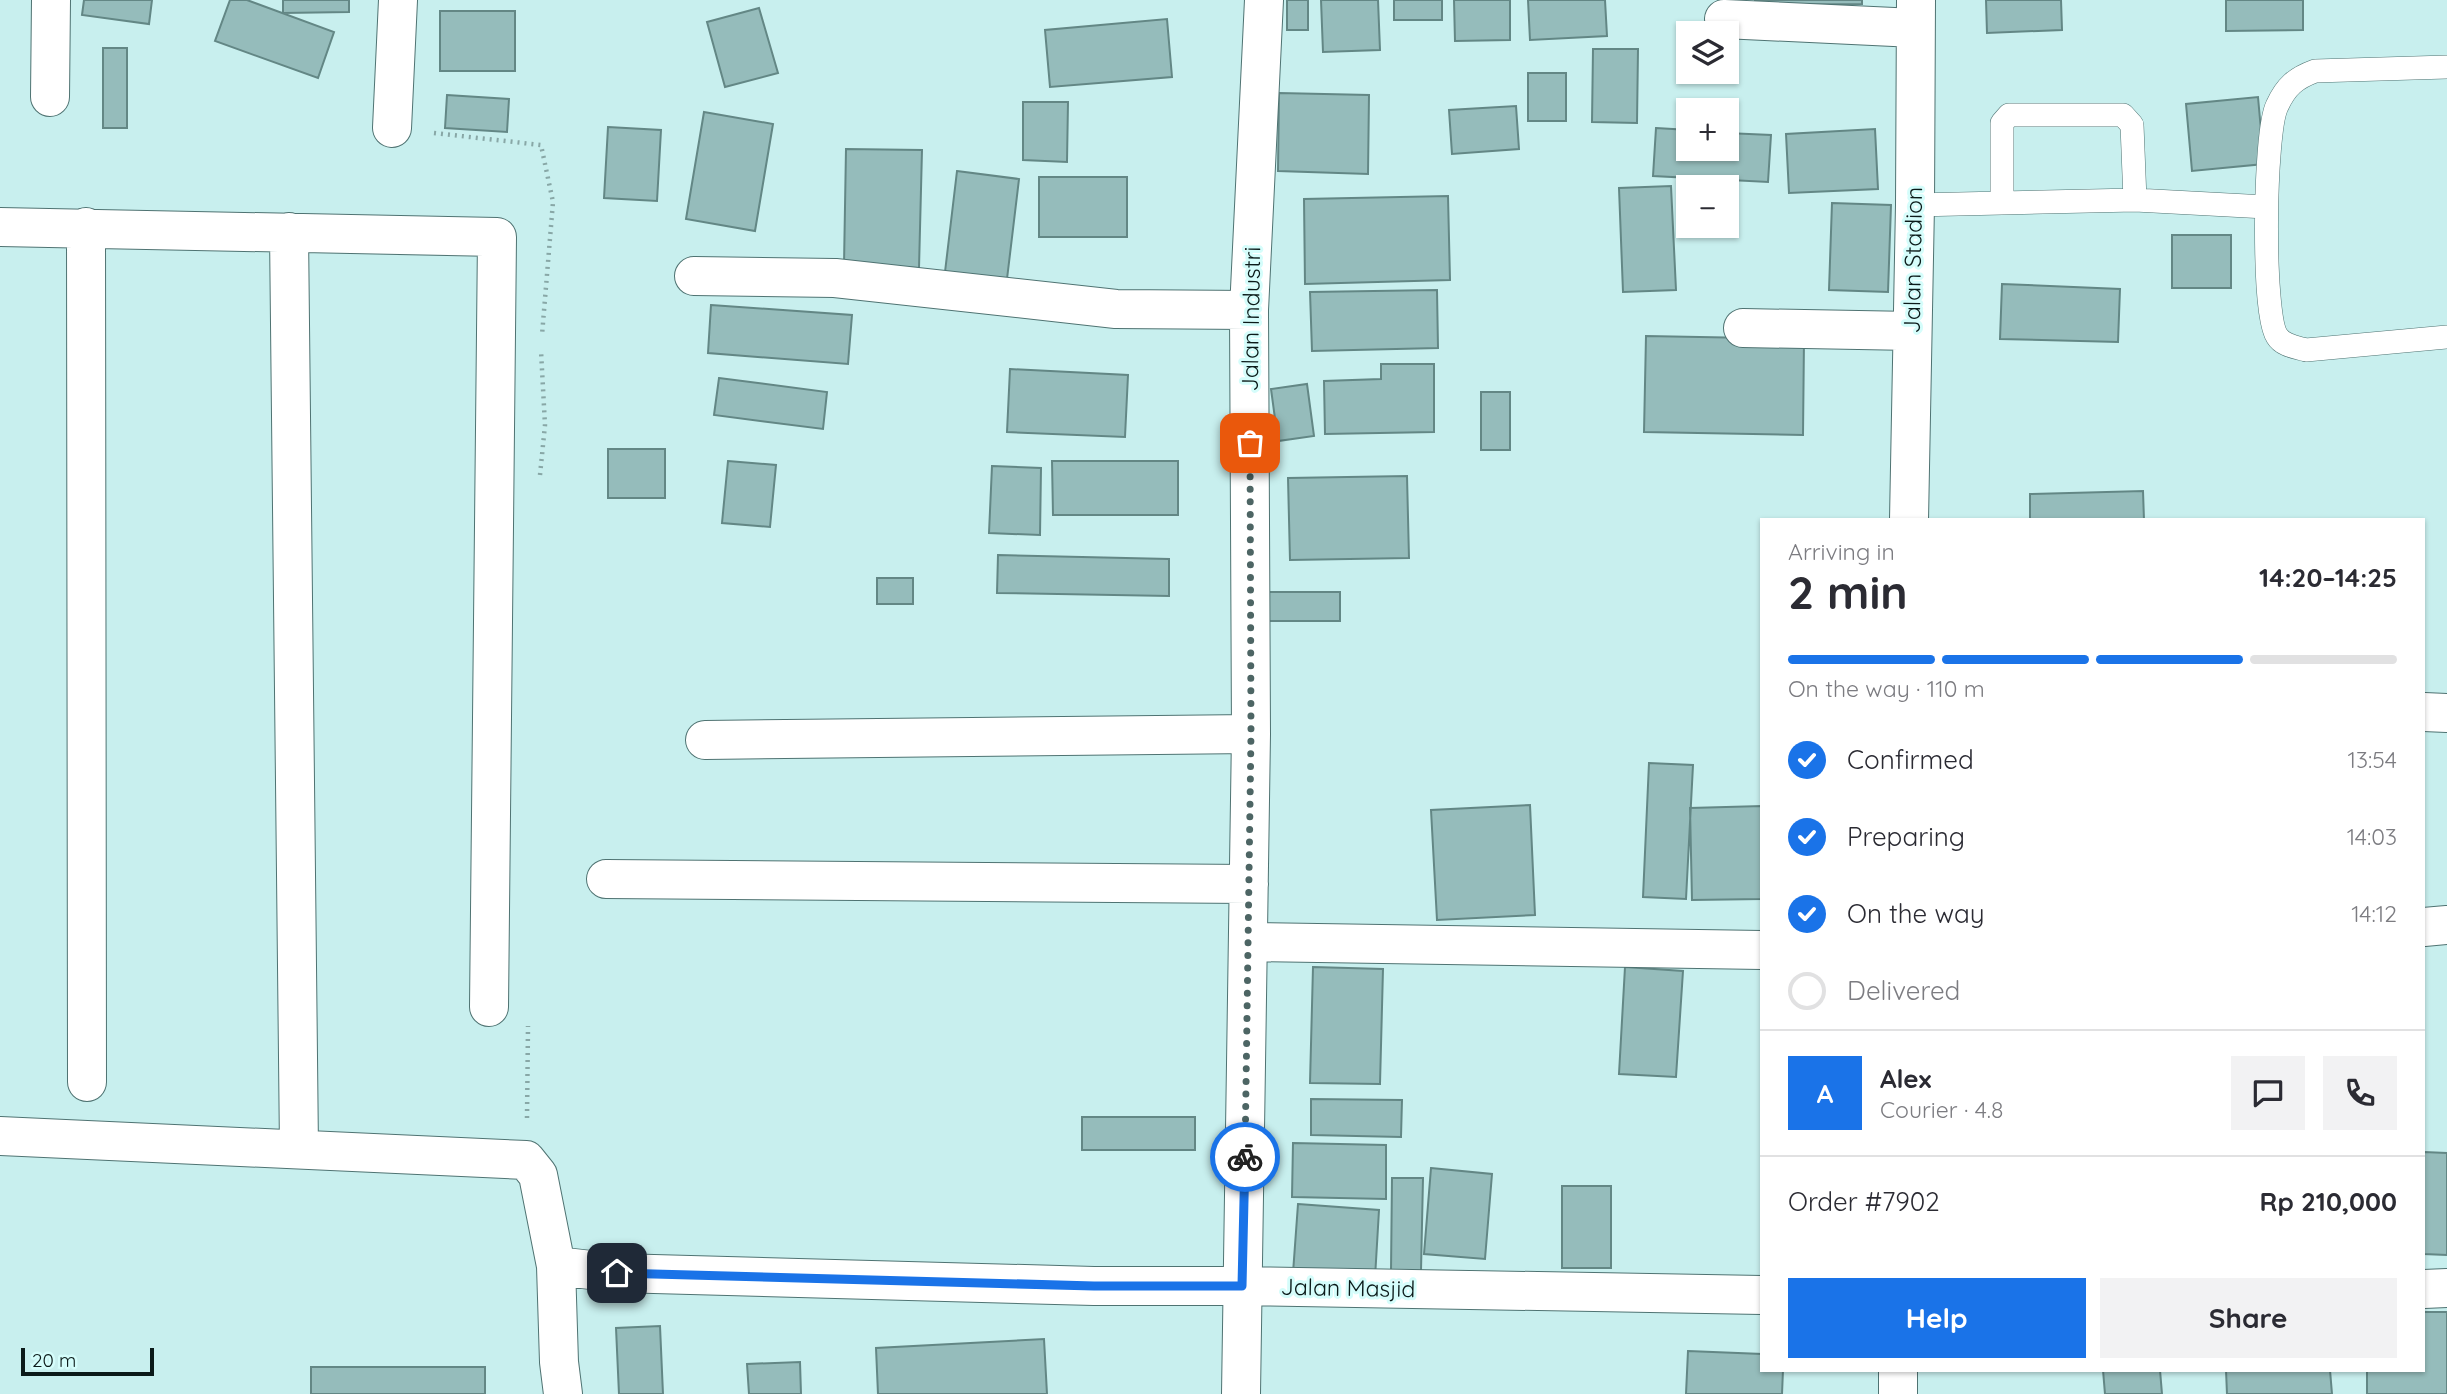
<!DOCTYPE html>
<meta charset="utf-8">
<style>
body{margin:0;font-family:Quicksand,sans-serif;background:#f2f2f3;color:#2b2b33;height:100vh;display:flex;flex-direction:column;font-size:26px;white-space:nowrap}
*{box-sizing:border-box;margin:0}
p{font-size:23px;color:#7c7c81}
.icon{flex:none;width:38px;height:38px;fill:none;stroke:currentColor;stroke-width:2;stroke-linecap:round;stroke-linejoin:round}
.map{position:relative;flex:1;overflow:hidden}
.sheet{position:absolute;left:1760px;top:518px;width:665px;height:854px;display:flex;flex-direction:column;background:#fff;border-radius:0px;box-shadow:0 2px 5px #0004}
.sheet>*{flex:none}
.controls{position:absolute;left:1676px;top:21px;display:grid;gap:14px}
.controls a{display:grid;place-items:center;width:63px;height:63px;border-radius:0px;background:#fff;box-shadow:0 2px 5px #0004;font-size:35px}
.scale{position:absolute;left:21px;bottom:18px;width:133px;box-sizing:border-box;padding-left:7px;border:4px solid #0b1a19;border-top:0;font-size:19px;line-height:24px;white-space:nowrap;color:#0b1a19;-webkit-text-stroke:5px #d5fdfb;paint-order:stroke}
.pin{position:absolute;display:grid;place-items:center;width:60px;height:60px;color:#fff;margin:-30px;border-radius:14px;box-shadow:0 4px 10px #0006}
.courier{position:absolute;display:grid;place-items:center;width:70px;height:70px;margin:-35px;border:5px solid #1a73e8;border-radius:50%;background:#fff;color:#222;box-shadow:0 2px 9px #0007}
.overview em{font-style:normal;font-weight:800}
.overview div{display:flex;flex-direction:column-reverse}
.overview{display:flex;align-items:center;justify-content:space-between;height:119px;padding:0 28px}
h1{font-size:46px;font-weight:800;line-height:52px}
.bar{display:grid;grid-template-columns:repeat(4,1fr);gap:10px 7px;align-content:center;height:84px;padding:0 28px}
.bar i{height:9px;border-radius:5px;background:#e1e1e2}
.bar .on{background:#1a73e8}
.bar p{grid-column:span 4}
.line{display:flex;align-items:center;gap:18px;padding:0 28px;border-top:2px solid #e1e1e2}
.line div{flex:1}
.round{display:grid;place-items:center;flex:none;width:74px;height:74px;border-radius:0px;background:#f2f2f3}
ol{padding:0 28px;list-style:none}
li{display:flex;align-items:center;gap:21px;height:77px}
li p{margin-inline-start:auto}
li .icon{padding:7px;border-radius:50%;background:#1a73e8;color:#fff;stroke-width:4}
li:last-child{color:#7c7c81}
li i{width:38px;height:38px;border:4px solid #e1e1e2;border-radius:50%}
.primary-button{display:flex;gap:14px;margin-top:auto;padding:14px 28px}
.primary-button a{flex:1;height:80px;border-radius:0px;background:#1a73e8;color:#fff;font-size:28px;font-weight:800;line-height:80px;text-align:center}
.primary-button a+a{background:#f2f2f3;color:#2b2b33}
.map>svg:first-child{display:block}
.building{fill:#95bcbb;stroke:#638785;stroke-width:2}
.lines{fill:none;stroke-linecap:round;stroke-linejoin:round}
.service-casing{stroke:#4f7372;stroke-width:24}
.minor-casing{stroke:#4f7372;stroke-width:40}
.path{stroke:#88a7a6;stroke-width:4.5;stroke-dasharray:2 5;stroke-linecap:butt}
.service{stroke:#fff;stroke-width:23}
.minor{stroke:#fff;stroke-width:38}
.done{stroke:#4d6564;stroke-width:7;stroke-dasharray:0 12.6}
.route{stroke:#1a73e8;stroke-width:9}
.labels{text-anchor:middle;stroke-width:6;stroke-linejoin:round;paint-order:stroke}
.street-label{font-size:23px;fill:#0b1a19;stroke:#d5fdfb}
</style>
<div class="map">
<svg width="2447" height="1394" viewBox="0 0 2447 1394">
<rect width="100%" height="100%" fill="#c8efee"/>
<path class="building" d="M84,0h68l-3,24 -67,-9z
M230,0h17l87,32 -16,46 -103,-37z
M283,0h66v12l-66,1z
M1287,0h21v30h-21z
M1321,0h57l2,50 -57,2z
M1394,0h48v20h-48z
M1454,0h56v40l-55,1z
M1528,0h77l2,36 -77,4z
M1755,0h107v4l-107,1z
M1986,0h75l1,30 -75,3z
M2226,0h77v30l-77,1z
M759,8l19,65 -53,14 -18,-65z
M440,11h75v60h-75z
M1167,19l5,58 -122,10 -5,-57z
M103,48h24v80h-24z
M1593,49h45l-1,74 -45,-1z
M1528,73h38v48h-38z
M1279,93l90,2 -1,79 -90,-3z
M447,95l62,4 -2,33 -62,-4z
M2258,97l6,67 -72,7 -6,-67z
M1023,102h45l-1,60 -44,-2z
M1516,106l3,43 -67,5 -3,-44z
M704,112l69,12 -18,107 -69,-12z
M608,127l53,3 -4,71 -53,-3z
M1656,128l33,2v19h38v-16l44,2 -3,47 -115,-6z
M1875,129l3,60 -89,4 -3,-59z
M846,149l76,1 -3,118 -75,-3z
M957,171l62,8 -12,100 -62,-7z
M1039,177h88v60h-88z
M1671,186l5,104 -53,2 -4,-104z
M1448,196l2,84 -145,4 -1,-85z
M1832,203l59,2 -3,87 -59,-2z
M2172,235h59v53h-59z
M2002,284l118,5 -2,53 -118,-3z
M1437,290l1,58 -126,3 -2,-59z
M711,305l141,10 -4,49 -140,-11z
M1646,336l158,3 -1,96 -159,-3z
M1381,364h53v68l-109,2 -1,-53 57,-2z
M1010,369l118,6 -3,62 -118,-5z
M719,378l108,14 -4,37 -109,-14z
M1307,384l7,52 -36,5 -7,-52z
M1481,392h29v58h-29z
M608,449h57v49h-57z
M728,461l48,4 -6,62 -48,-4z
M1052,461h126v54h-125z
M992,466l49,2 -1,67 -51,-2z
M1407,476l2,82 -119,2 -2,-82z
M2143,491l1,29h-114v-26z
M998,555l171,4v37l-172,-3z
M877,578h36v26h-36z
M1267,592h73v29h-73z
M1649,763l44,2 -7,134 -43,-2z
M1530,805l5,110 -98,5 -6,-110z
M1762,806v93l-70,1 -2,-92z
M1313,967l70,2 -3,115 -70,-1z
M1625,967l58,4 -7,106 -57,-3z
M1311,1099l91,1 -1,37 -90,-2z
M1082,1117h113v33h-113z
M1293,1143l93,2v54l-94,-2z
M2424,1152l23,1v102l-23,-1z
M1431,1168l61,6 -7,85 -61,-5z
M1392,1178h31l-2,93h-30z
M1562,1186h49v82h-49z
M1298,1204l81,6 -4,68 -82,-5z
M2424,1312h23v82h-80v-24h57z
M660,1326l3,68h-44l-3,-66z
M1044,1339l3,55h-169l-2,-46z
M1688,1351l74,3v16h21l-1,24h-96z
M800,1362l1,32h-52l-2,-30z
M311,1367h174v27h-174z
M2103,1370h57l2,24h-57z
M2226,1370h104l2,24h-105z"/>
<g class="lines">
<g class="service-casing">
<path id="service" d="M2447,67l-132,4c-19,7 -29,15 -38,35 -13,26 -15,208 0,230 6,10 19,11 29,14l141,-13
M2002,203l133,-3 131,7
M1915,205l87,-2v-80l7,-8h114l9,10 3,75"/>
</g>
<g class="minor-casing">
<path id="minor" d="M1724,19l191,9
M50,97l1,-97
M392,128l6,-128
M0,227l497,10 -8,770
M86,227l1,855
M289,232l10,917
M694,276l141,2 281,31 133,1
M1743,328l169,3
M1909,520l6,-315 1,-205
M2424,712l23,1
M705,740l546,-6
M606,879l643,5
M2424,927l23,-2
M1248,942l514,8
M0,1136l526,24 12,15 18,91 3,96 4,32
M556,1266l61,7 477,13h149l519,9
M2424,1289l23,-1
M1241,1394l10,-660 -2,-424 15,-310
M1898,1394v-24"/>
</g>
<path class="path" d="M434,133l107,12 12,57 -11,133
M540,475l5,-50 -4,-74
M527,1118l1,-92"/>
<use href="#service" class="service"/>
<use href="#minor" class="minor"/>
</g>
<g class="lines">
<path class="done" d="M1245,1157l6,-423 -1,-291"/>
<path class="route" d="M617,1273l477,13h148l3,-129"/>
</g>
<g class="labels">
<g class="street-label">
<text transform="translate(1913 260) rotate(-89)" y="8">Jalan Stadion</text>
<text transform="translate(1251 319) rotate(-89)" y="8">Jalan Industri</text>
<text transform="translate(1348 1288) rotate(1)" y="8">Jalan Masjid</text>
</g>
</g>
</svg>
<div class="controls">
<a><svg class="icon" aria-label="layers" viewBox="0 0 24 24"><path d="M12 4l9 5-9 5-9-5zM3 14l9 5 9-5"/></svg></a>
<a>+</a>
<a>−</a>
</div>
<div class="scale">20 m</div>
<div class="pin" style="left:1250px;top:443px;background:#ea580c"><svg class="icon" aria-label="bag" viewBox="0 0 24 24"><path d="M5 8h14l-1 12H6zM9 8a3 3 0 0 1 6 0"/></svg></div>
<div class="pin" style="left:617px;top:1273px;background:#1f2937"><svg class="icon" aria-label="home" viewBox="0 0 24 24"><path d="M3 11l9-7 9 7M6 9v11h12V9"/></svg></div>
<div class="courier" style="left:1245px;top:1157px"><svg class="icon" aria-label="bike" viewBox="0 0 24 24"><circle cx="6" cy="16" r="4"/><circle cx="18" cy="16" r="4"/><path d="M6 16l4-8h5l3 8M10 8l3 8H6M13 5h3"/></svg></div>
<section class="sheet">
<div class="overview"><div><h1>2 min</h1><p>Arriving in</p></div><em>14:20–14:25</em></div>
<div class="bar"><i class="on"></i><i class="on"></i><i class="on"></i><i></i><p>On the way · 110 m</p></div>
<ol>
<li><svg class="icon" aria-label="check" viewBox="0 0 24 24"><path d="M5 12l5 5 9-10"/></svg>Confirmed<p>13:54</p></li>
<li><svg class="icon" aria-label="check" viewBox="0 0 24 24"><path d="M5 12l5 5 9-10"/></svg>Preparing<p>14:03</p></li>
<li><svg class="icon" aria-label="check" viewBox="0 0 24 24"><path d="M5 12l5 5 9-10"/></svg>On the way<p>14:12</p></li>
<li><i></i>Delivered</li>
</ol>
<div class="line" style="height:126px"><b class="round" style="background:#1a73e8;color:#fff">A</b><div><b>Alex</b><p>Courier · 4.8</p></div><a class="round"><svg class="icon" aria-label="chat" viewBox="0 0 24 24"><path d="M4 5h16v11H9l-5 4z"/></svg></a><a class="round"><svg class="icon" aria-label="phone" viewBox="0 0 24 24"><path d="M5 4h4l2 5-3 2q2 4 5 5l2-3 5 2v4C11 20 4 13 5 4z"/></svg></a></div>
<div class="line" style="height:91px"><div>Order #7902</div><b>Rp 210,000</b></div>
<div class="primary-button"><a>Help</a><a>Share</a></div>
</section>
</div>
